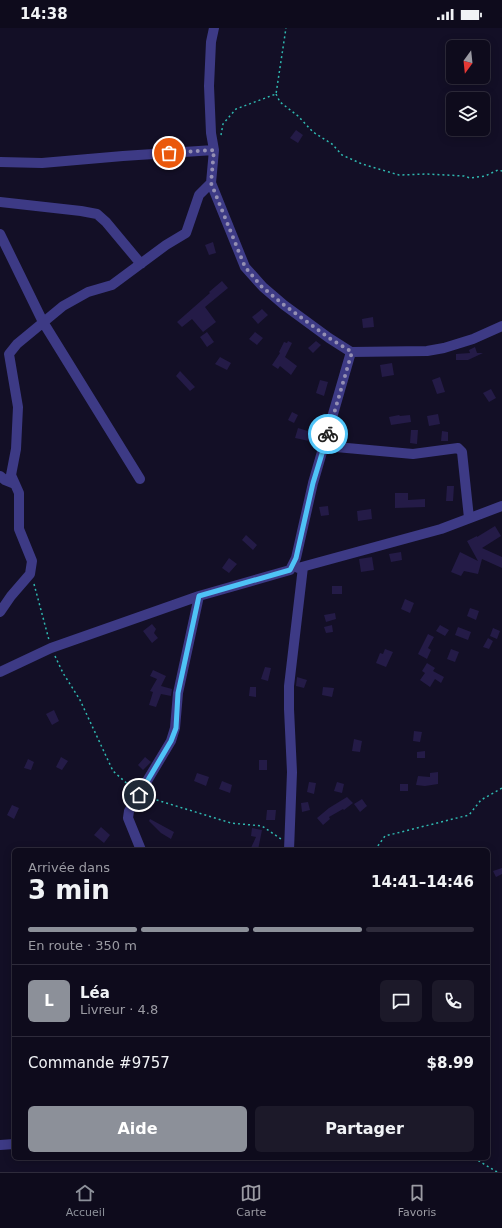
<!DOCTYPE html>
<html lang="fr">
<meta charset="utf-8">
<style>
body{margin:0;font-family:"DejaVu Sans",sans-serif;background:#1c1929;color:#f1f3f6;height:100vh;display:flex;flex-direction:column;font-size:15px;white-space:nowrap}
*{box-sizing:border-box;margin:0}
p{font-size:13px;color:#9b9ba3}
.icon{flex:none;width:22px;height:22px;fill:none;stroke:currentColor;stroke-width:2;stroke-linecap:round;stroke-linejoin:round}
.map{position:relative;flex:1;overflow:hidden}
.sheet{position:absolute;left:12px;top:820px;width:478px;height:312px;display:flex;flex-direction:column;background:#0e0b1c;border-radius:6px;box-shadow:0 2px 10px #0003,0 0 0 1px #2e2b3b}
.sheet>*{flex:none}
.needle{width:26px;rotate:195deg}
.tools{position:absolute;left:446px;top:12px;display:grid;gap:8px}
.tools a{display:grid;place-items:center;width:44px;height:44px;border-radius:6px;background:#0e0b1c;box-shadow:0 2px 10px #0003,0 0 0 1px #2e2b3b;font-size:20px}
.pin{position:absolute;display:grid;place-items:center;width:34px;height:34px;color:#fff;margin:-17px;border:2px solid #fff;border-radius:50%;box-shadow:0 1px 4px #0007}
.courier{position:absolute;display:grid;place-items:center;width:40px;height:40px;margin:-20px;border:3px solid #4fc3f7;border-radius:50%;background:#fff;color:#222;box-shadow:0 1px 5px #0007}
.overview em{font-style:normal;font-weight:800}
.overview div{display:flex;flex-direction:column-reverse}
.overview{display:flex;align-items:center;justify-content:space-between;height:68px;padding:0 16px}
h1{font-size:26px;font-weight:800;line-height:30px}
.bar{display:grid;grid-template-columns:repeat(4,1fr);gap:6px 4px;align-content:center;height:48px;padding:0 16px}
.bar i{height:5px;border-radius:3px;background:#2e2b3b}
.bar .on{background:#8c9099}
.bar p{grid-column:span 4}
.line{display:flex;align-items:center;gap:10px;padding:0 16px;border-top:1px solid #2e2b3b}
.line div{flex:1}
.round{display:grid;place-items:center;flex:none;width:42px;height:42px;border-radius:6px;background:#1c1929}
.button{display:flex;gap:8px;margin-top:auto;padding:8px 16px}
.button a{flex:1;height:46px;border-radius:6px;background:#8c9099;color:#fff;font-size:16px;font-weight:800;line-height:46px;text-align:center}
.button a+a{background:#1c1929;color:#f1f3f6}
.status{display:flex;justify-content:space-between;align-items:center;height:28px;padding:0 20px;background:#0e0b1c;direction:ltr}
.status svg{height:11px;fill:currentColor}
.tabs{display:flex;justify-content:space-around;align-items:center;height:56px;border-top:1px solid #2e2b3b;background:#0e0b1c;font-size:11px;color:#9b9ba3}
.tabs a{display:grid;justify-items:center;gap:2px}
.tabs .on{color:#8c9099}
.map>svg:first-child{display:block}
.building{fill:#241b47}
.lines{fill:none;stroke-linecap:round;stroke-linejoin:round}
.path{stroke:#2fb8b0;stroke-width:1.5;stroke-dasharray:2 3;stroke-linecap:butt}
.minor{stroke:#3d3a85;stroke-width:10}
.done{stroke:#948fb3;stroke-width:4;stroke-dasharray:0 7.2}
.route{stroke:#4fc3f7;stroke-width:5}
</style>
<div class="status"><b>14:38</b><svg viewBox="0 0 49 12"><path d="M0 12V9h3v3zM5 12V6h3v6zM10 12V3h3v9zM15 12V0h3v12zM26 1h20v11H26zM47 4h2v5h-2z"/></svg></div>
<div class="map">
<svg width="502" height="1144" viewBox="0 0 502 1144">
<rect width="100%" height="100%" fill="#130f26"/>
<path class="building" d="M296,102l7,5 -5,8 -8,-5z
M213,214l3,11 -7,2 -4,-10z
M222,253l6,7 -23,19 11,15 -13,10 -11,-13 -10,8 -5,-5 33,-29 -1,-1z
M262,281l6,6 -10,9 -6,-7z
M373,289l1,10 -11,1 -1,-9z
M207,304l7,10 -7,5 -7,-10z
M255,304l8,6 -6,7 -8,-6z
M288,313l4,2 -7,14 12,9 -6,9 -11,-9 -2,3 -6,-4 8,-12 -1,-1 5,-10 3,1z
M316,313l5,4 -8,8 -5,-5z
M475,319l2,6h6l-15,7h-12v-6l14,-1 -1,-3z
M220,329l11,6 -4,7 -12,-6z
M392,335l2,12 -12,2 -2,-12z
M180,343l15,16 -5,4 -14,-15z
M440,349l5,15 -8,2 -5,-14z
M320,352l8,2 -4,14 -8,-3z
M491,361l5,9 -7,4 -6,-9z
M292,384l6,3 -4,8 -6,-3z
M438,386l2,10 -11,2 -2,-10z
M399,387l1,1 10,-1 1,7 -20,3 -2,-8z
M298,400l13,4 -2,9 -14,-3z
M411,402h7l-1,14 -7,-1z
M442,403l6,1v9h-7z
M447,458h7l-1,15h-7z
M395,465h13v7l17,-1v8l-30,1z
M328,478l1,9 -8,1 -2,-9z
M371,481l1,10 -14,2 -1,-10z
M495,498l6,10 -19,12 20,9v11l-20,-9 -4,15 -14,-3 -3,5 -10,-4 9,-20 18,9 -11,-20 10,-5v1z
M246,507l11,10 -4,5 -11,-10z
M401,524l1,8 -11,2 -2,-8z
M372,529l2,13 -13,2 -2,-13z
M229,530l8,6 -8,9 -7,-5z
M332,558h10v8h-10z
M405,571l9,4 -4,10 -9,-4z
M470,580l9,3 -3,9 -9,-4z
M335,585l1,6 -10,3 -2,-7z
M152,596l4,5 -2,4 4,5 -6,5 -9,-12z
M332,597l1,7 -7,1 -2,-6z
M440,597l9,5 -4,6 -9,-5z
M458,599l13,5 -3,8 -13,-5z
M493,600l7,3 -3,8 -7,-3z
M428,606l6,3 -6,11 3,2 -4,9 -9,-5z
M488,610l5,3 -4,8 -6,-2z
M385,621l8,3 -7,15 -10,-4 4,-10 3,1z
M451,621l8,3 -4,10 -8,-3z
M427,635l8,5 -2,3 11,6 -3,6 -6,-4 -5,8 -10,-7 5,-7 -3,-2z
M265,639l6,1 -3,13 -7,-2z
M153,642l13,6 -5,10 11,3 -1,7 -10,-2 -5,13 -7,-2 4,-13 -3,-1 7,-12 -7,-3z
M297,649l10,3 -3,8 -8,-2z
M250,659h6v10l-7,-1z
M323,659l11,1 -2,9 -10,-2z
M54,682l5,11 -7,4 -6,-11z
M414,703l8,1 -2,10 -7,-1z
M354,711l8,2 -2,11 -8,-1z
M425,723v7h-8v-6z
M61,729l7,4 -6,9 -6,-3z
M145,729l6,5 -8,8 -5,-5z
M28,731l6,3 -3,8 -7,-2z
M259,732h8v10h-8z
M438,744v12l-13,2 -9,-1 2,-9 12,1v-4z
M197,745l12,4 -3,9 -12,-5z
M222,753l10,4 -2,8 -11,-4z
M309,754l7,1 -2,11 -7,-2z
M337,754l7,2 -2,9 -8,-2z
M400,756h8v7h-8z
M347,769l6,6 -9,7 -1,-1 -14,8 1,2 -7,6 -6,-7 12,-10z
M362,771l5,7 -7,6 -6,-8z
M308,774l2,8 -8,2 -1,-9z
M12,777l7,3 -5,11 -7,-4z
M267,782h9l-1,10h-9z
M150,791l24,13 -3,7 -10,-6 -12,-12z
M101,799l9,8 -6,8 -10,-8z
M252,800l10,2 -4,20h-8l6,-13 -5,-1z
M502,840v6l-6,3 -3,-6z"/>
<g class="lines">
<path class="path" d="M276,66l4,8 18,14 15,16 19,12 10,11 20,9 37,11 28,-1 37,2 6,2 15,-2 13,-6 4,1
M221,107l2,-11 13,-15 40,-15 10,-66
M34,556l15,56
M55,628l8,17 17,27 33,71 19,17
M147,769l84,26 31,3 19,13
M375,822l10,-14 84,-21 12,-15 21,-12
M474,1130l23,14"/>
<path class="minor" d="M214,0l-3,14 -2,44 2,47 3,17 -3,33 34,84 18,20 21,18 45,33 22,14 76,-1 17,-3 29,-9 29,-13
M0,134l42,1 81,-7 91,-6
M0,174l81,9 16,3 9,8 35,42
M0,206l43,88 97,157
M325,418l88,8 45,-6 4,4 7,66
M0,448l5,4 10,4
M298,540l143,-39 61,-23
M0,584l11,-16 19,-22 2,-13 -13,-32v-36l-8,-18 5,-26 2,-42 -9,-53 8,-10 46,-38 25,-14 24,-7 54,-40 20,-12 13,-38 12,-12
M0,644l51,-24 148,-52 91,-26 6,-12 17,-75 38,-131
M141,822l-13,-32 1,-7 42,-70 4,-13 3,-35 21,-97
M289,822l3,-78 -3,-63v-23l14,-119
M0,1117l14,-1"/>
</g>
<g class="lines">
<path class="done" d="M169,125l45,-3 -3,33 34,84 17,20 22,18 45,33 23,14 -24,82"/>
<path class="route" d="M139,767l32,-54 5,-13 2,-35 21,-97 91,-26 6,-12 17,-75 15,-49"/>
</g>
</svg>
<div class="tools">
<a><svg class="needle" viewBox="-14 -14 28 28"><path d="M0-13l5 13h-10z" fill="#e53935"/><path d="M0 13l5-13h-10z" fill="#9b9ba3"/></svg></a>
<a><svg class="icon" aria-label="layers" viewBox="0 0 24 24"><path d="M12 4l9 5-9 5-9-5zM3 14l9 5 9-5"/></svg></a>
</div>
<div class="pin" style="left:169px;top:125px;background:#ea580c"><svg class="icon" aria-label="bag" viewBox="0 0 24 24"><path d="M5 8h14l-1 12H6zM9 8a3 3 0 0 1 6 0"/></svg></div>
<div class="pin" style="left:139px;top:767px;background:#1f2937"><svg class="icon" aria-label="home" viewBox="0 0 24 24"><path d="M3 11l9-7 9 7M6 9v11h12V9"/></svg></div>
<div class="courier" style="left:328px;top:406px"><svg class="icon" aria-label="bike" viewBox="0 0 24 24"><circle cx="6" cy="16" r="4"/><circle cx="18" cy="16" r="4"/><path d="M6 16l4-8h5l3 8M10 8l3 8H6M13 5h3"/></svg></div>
<section class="sheet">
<div class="overview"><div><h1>3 min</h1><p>Arrivée dans</p></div><em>14:41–14:46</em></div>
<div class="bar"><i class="on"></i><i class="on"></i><i class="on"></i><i></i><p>En route · 350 m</p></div>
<div class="line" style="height:72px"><b class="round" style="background:#8c9099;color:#fff">L</b><div><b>Léa</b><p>Livreur · 4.8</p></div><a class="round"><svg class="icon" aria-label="chat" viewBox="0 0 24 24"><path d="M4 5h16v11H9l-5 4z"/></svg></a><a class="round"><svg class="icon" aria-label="phone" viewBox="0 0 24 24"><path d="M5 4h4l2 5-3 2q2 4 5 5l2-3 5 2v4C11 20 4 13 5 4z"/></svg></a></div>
<div class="line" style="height:52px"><div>Commande #9757</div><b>$8.99</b></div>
<div class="button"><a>Aide</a><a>Partager</a></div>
</section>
</div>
<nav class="tabs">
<a class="on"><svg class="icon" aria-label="home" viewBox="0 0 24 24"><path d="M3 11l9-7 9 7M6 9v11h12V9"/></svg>Accueil</a>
<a><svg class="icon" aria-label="map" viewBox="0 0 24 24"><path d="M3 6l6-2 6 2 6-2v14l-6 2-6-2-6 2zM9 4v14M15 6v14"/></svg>Carte</a>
<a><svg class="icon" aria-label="saved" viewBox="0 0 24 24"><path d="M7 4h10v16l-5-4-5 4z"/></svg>Favoris</a>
</nav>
